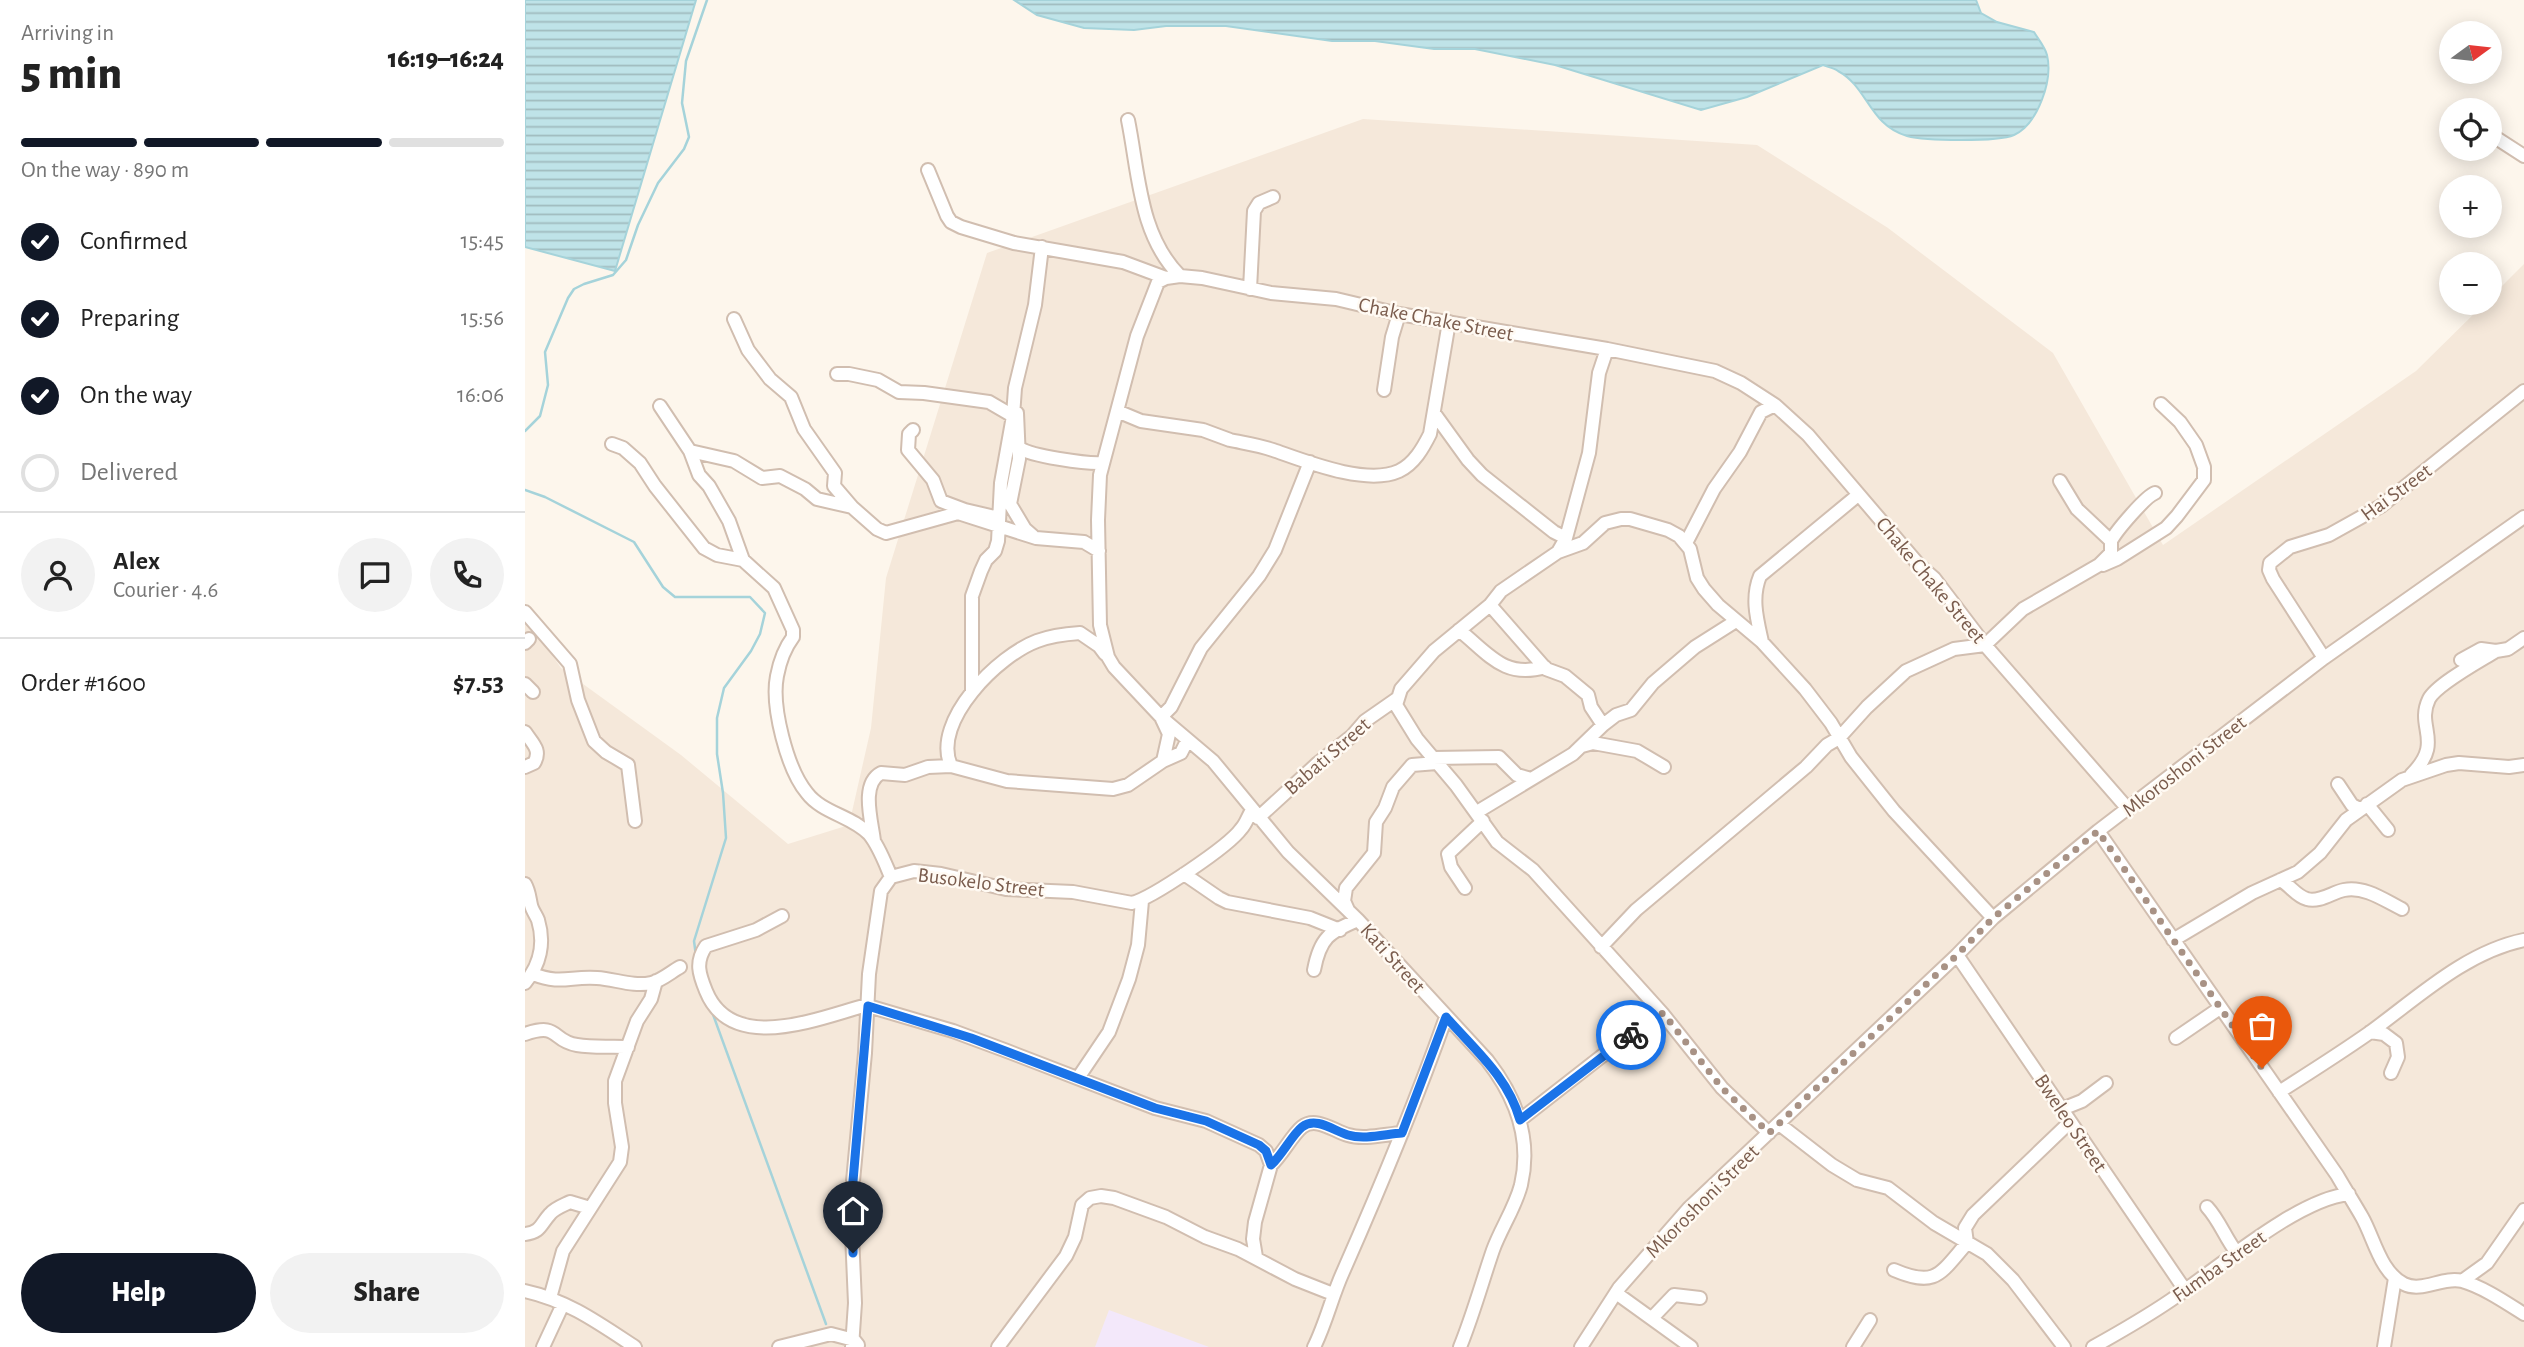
<!DOCTYPE html>
<meta charset="utf-8">
<style>
body{margin:0;font-family:"Alegreya Sans",sans-serif;background:#f2f2f2;color:#222;height:100vh;display:flex;flex-direction:column;font-size:26px;white-space:nowrap}
*{box-sizing:border-box;margin:0}
p{font-size:23px;color:#767676}
.icon{flex:none;width:38px;height:38px;fill:none;stroke:currentColor;stroke-width:2;stroke-linecap:round;stroke-linejoin:round}
.map{position:relative;flex:1;overflow:hidden}
.details{display:flex;flex-direction:column;background:#fff;width:525px}
.details>*{flex:none}
.needle{width:46px;rotate:75deg}
.controls{position:absolute;left:1914px;top:21px;display:grid;gap:14px}
.controls a{display:grid;place-items:center;width:63px;height:63px;border-radius:50%;background:#fff;box-shadow:0 4px 18px #0003;font-size:35px}
.pin{position:absolute;display:grid;place-items:center;width:60px;height:60px;color:#fff;margin:-72px -30px;border-radius:50% 50% 50% 0;rotate:-45deg;box-shadow:0 0 7px #0007}
.pin .icon{rotate:45deg}
.courier{position:absolute;display:grid;place-items:center;width:70px;height:70px;margin:-35px;border:5px solid #1a73e8;border-radius:50%;background:#fff;color:#222;box-shadow:0 2px 9px #0007}
.summary em{font-style:normal;font-weight:800}
.summary div{display:flex;flex-direction:column-reverse}
.summary{display:flex;align-items:center;justify-content:space-between;height:119px;padding:0 21px}
h1{font-size:46px;font-weight:800;line-height:52px}
.bar{display:grid;grid-template-columns:repeat(4,1fr);gap:10px 7px;align-content:center;height:84px;padding:0 21px}
.bar i{height:9px;border-radius:5px;background:#e0e0e0}
.bar .selected{background:#111827}
.bar p{grid-column:span 4}
.line{display:flex;align-items:center;gap:18px;padding:0 21px;border-top:2px solid #e0e0e0}
.line div{flex:1}
.round{display:grid;place-items:center;flex:none;width:74px;height:74px;border-radius:37px;background:#f2f2f2}
ol{padding:0 21px;list-style:none}
li{display:flex;align-items:center;gap:21px;height:77px}
li p{margin-inline-start:auto}
li .icon{padding:7px;border-radius:50%;background:#111827;color:#fff;stroke-width:4}
li:last-child{color:#767676}
li i{width:38px;height:38px;border:4px solid #e0e0e0;border-radius:50%}
.cta{display:flex;gap:14px;margin-top:auto;padding:14px 21px}
.cta a{flex:1;height:80px;border-radius:42px;background:#111827;color:#fff;font-size:28px;font-weight:800;line-height:80px;text-align:center}
.cta a+a{background:#f2f2f2;color:#222}
main{display:flex;flex:1;min-height:0}
.map>svg:first-child{display:block}
.residential{fill:#f5e8da}
.education{fill:#f3e8fa}
.water{fill:url(#water-rules);stroke:#a5d3da;stroke-width:2}
.lines{fill:none;stroke-linecap:round;stroke-linejoin:round}
.stream{stroke:#a5d3da;stroke-width:2.5}
.minor-casing{stroke:#d1beb0;stroke-width:16}
.minor{stroke:#fff;stroke-width:12}
.done{stroke:#a89285;stroke-width:7;stroke-dasharray:0 12.6}
.route{stroke:#1a73e8;stroke-width:9}
.labels{text-anchor:middle;stroke-width:5;stroke-linejoin:round;paint-order:stroke}
.street-label{font-size:21px;fill:#7a5c4d;stroke:#fffaf3}
</style>
<main>
<section class="details">
<div class="summary"><div><h1>5 min</h1><p>Arriving in</p></div><em>16:19–16:24</em></div>
<div class="bar"><i class="selected"></i><i class="selected"></i><i class="selected"></i><i></i><p>On the way · 890 m</p></div>
<ol>
<li><svg class="icon" aria-label="check" viewBox="0 0 24 24"><path d="M5 12l5 5 9-10"/></svg>Confirmed<p>15:45</p></li>
<li><svg class="icon" aria-label="check" viewBox="0 0 24 24"><path d="M5 12l5 5 9-10"/></svg>Preparing<p>15:56</p></li>
<li><svg class="icon" aria-label="check" viewBox="0 0 24 24"><path d="M5 12l5 5 9-10"/></svg>On the way<p>16:06</p></li>
<li><i></i>Delivered</li>
</ol>
<div class="line" style="height:126px"><a class="round"><svg class="icon" aria-label="person" viewBox="0 0 24 24"><circle cx="12" cy="8" r="4"/><path d="M4 21q1-7 8-7t8 7"/></svg></a><div><b>Alex</b><p>Courier · 4.6</p></div><a class="round"><svg class="icon" aria-label="chat" viewBox="0 0 24 24"><path d="M4 5h16v11H9l-5 4z"/></svg></a><a class="round"><svg class="icon" aria-label="phone" viewBox="0 0 24 24"><path d="M5 4h4l2 5-3 2q2 4 5 5l2-3 5 2v4C11 20 4 13 5 4z"/></svg></a></div>
<div class="line" style="height:91px"><div>Order #1600</div><b>$7.53</b></div>
<div class="cta"><a>Help</a><a>Share</a></div>
</section>
<div class="map">
<svg width="1999" height="1347" viewBox="0 0 1999 1347">
<defs>
<pattern id="water-rules" width="6" height="5" patternUnits="userSpaceOnUse" patternTransform="scale(1.75)"><rect width="6" height="5" fill="#bfe3e8"/><path d="M0 2.5h6" fill="none" stroke="#a0bbbe"/></pattern>
</defs>
<rect width="100%" height="100%" fill="#fdf6ec"/>
<path class="residential" d="M838,119l394,26 131,83 165,125 110,192 253,-174 69,-68h5v-5l34,-34v1083h-1999v-731l36,52 120,87 107,89 61,-19 22,-97 15,-150 101,-325z"/>
<path class="education" d="M584,1310l100,37h-114z"/>
<path class="water" d="M0,0h171l-81,271 -90,-24z
M489,0h962l5,13 16,9 37,10c4,7 11,15 13,23 6,25 -9,69 -33,80 -16,7 -89,6 -107,1 -38,-11 -39,-49 -69,-65 -4,-3 -10,-4 -15,-6l-76,32 -46,13 -146,-45 -80,-16h-41l-59,-8h-43l-106,-15h-60l-32,4 -50,-2 -47,-13z"/>
<g class="lines">
<path class="stream" d="M0,431l15,-15 8,-31 -3,-33 23,-54 6,-9 10,-5 29,-9 13,-15 12,-35 20,-42 26,-34 5,-12 -7,-34 4,-42 21,-61
M0,490l20,7 89,45 29,45 12,10h75l15,16 -5,21 -9,17 -27,37 -7,30v36l6,39 3,45 -32,103 2,15
M186,1009l115,315"/>
<g class="minor-casing">
<path id="minor" d="M603,120c11,54 11,115 52,156
M1965,134l34,22
M403,170l19,46 4,6 10,5 53,16 109,19 43,16
M725,289l4,-78 5,-8 14,-6
M209,319l14,31 22,29 21,18 13,32 31,44 -1,13 18,21
M1082,349l-8,24 -10,80 -23,85 -8,14 -57,39 -11,14 -56,46 -33,38 -5,16 21,34 39,46 41,57 36,28 129,143 60,75 47,45
M312,374h12l29,6 21,12 25,1 65,9 24,14
M859,390l8,-53 7,-23
M135,406l30,45 44,10 28,17 18,-2 25,13 12,10 35,8 25,22 9,4 72,-20 78,25 48,4 15,9
M592,411l24,10 62,9 27,10c14,3 29,5 43,10 32,11 93,36 126,21 15,-7 24,-23 31,-37l19,-112
M492,413l2,46 -9,45 15,25 8,7
M909,413l34,47 14,15 72,57 12,6
M388,430l-4,4 -1,16 25,30 8,21 24,9 34,8
M87,444l11,4 17,15 15,23 49,62 13,7 26,5 31,28 19,42v7c-9,12 -13,23 -16,39 -6,30 10,93 30,117 15,20 45,23 62,41 10,12 16,29 22,43
M495,448c10,8 67,16 82,15
M165,451l9,24 10,11 20,35 14,39
M1586,541c5,-10 35,-45 44,-48
M1161,543l28,-54 26,-37 21,-40 14,-7
M1033,552l25,-9 22,-20 16,-4h9l38,11 11,6 11,13 7,29 7,11 14,16 44,37 43,47 26,34 20,34 43,54 99,107
M1578,565l14,-6 49,-31 11,-12 27,-36v-13l-8,-22 -16,-23 -19,-18
M965,605l56,64 19,7 23,19 3,12 12,18
M0,612l45,52 8,36 16,41 12,11 22,13 7,56
M934,630c30,24 45,49 86,37
M1237,642c-5,-23 -11,-44 -2,-66l98,-81
M0,643l4,-4
M1799,658l-51,-79 -4,-9 1,-7 20,-16 39,-12 52,-29 143,-115
M1936,660l20,-11 15,2 12,-2 16,-11
M0,684l8,8
M447,691v-95l9,-25 5,-11 9,-9 3,-10 3,-58 12,-67 2,-28 20,-83 7,-58
M0,732c7,11 17,18 9,31l-9,4
M1057,746l11,-3 44,8 27,16
M908,758l66,-1 18,18 14,4
M638,761l6,-27 -8,-17 10,-10 30,-59 58,-72 16,-26 35,-88
M426,766c-20,-45 48,-111 86,-125 13,-5 28,-7 43,-8l19,13 6,8
M1886,775c34,-34 4,-47 18,-76 8,-15 51,-38 67,-48
M1813,784l14,21 8,4
M1842,804l21,26
M952,812l96,-58 30,-29 13,-10 15,-5 22,-27 42,-36 41,-26
M733,818l60,-55 34,-27 13,-15 33,-23
M1573,831l239,344c8,14 17,28 25,42 12,21 18,55 42,67 18,9 39,-8 58,-3 21,6 43,21 62,33
M349,841c-2,-19 -14,-57 7,-68l24,2 23,-8 23,-1 56,15 106,8 15,-4 35,-24 18,-8 6,-12
M659,874l35,24 8,4 83,16 30,12
M1755,880c10,5 16,16 27,19 12,4 26,-7 37,-9 21,-4 40,10 58,19
M0,884c4,7 4,12 6,21 1,5 5,10 7,15 7,23 2,45 -13,63
M940,888l-14,-21 -3,-13 35,-33
M823,910l-4,-9 2,-13 28,-35 2,-31 9,-14 8,-21 19,-22 25,-2
M257,916l-26,14 -50,16c-11,16 -7,28 0,45 25,62 108,29 154,16l8,-1 85,25 54,20 148,57 51,13 53,24 7,6 5,14 -16,57 -2,17 3,18
M1648,940l79,-47 46,-21 22,-19 26,-33 56,-40 44,-15 13,-2 50,4 15,-2
M1076,947l35,-37 170,-143 21,-22 12,-7 28,-31 39,-36 48,-22 31,-4 38,-36 76,-44 12,-12v-12l-34,-32 -17,-28
M1432,955l228,335
M789,970c6,-32 15,-38 44,-50
M8,974c28,11 37,2 64,4 18,1 36,9 54,5 10,-2 20,-11 29,-16
M1845,1032l14,2 12,9 2,14 -7,16
M0,1034c35,-12 26,7 52,11 17,3 34,1 51,2
M1651,1038l44,-30
M553,1078l31,-46 20,-53 9,-34 4,-44
M1754,1092c30,-19 60,-38 90,-59 47,-34 96,-81 155,-93
M1537,1109l20,-8 24,-18
M995,1120l123,-96 19,-11
M1254,1124l53,41 25,15 31,8 46,35 53,31 26,26 51,67
M746,1165c11,-10 21,-30 31,-38 14,-11 32,4 46,8 16,5 38,-1 54,-2
M1682,1207c13,14 18,31 30,46
M0,1234c16,-2 15,-9 25,-20 5,-6 14,-9 20,-12l20,6
M1369,1270c42,18 46,4 73,-27l-2,-15 8,-13 97,-93
M1937,1281l25,-18 37,-53
M0,1291c42,9 75,33 110,56
M1091,1293l75,54
M25,1298l13,-47 57,-89 2,-15 -7,-44v-22l22,-60 14,-22 5,-18
M1127,1318l22,-23 26,3
M18,1347l20,-43
M254,1347l52,-13 23,6 4,5
M327,1347l3,-44 -3,-69 1,-53 12,-128 4,-79 12,-83 10,-14 23,-6 27,3 65,15 67,3 59,11c20,-5 97,-57 109,-74 5,-5 7,-13 11,-19
M473,1347l68,-91 9,-19 7,-32 8,-7 11,-2 13,2 52,19 39,20 33,12 57,30 38,15
M789,1347c12,-24 18,-51 29,-75 37,-84 72,-168 103,-255
M935,1347c13,-32 22,-65 33,-97 8,-22 22,-42 28,-65 11,-47 -5,-88 -34,-125l-129,-140 -70,-68 -75,-91 -52,-44 -47,-50 -6,-10 -8,-32 -2,-105 2,-45 37,-139 21,-54 8,-4 14,-2 22,2 69,15 65,6 63,15 208,35 108,22 26,12 34,22 33,30 111,130 15,13 51,67 143,164
M1056,1347l38,-59 70,-80 268,-253 36,-37 105,-87 226,-173 200,-141
M1328,1347l17,-27
M1568,1347c27,-15 53,-30 78,-47 45,-30 126,-101 178,-106
M1859,1347l11,-69"/>
</g>
<use href="#minor" class="minor"/>
</g>
<g class="lines">
<path class="done" d="M1106,1035l32,-22 59,75 47,45 188,-178 36,-37 105,-87 164,237"/>
<path class="route" d="M328,1253v-72l15,-175 103,32 184,70 51,13 53,24 7,6 5,14c11,-10 21,-30 31,-38 14,-11 32,4 46,8 16,5 38,-1 54,-2l44,-116c29,33 62,60 74,103l111,-85"/>
</g>
<g class="labels">
<g class="street-label">
<text transform="translate(911 319) rotate(11)" y="7">Chake Chake Street</text>
<text transform="translate(1871 492) rotate(-36)" y="7">Hai Street</text>
<text transform="translate(1406 580) rotate(50)" y="7">Chake Chake Street</text>
<text transform="translate(802 756) rotate(-41)" y="7">Babati Street</text>
<text transform="translate(1659 766) rotate(-38)" y="7">Mkoroshoni Street</text>
<text transform="translate(456 882) rotate(7)" y="7">Busokelo Street</text>
<text transform="translate(868 958) rotate(48)" y="7">Kati Street</text>
<text transform="translate(1546 1123) rotate(56)" y="7">Bweleo Street</text>
<text transform="translate(1177 1201) rotate(-45)" y="7">Mkoroshoni Street</text>
<text transform="translate(1694 1266) rotate(-35)" y="7">Fumba Street</text>
</g>
</g>
</svg>
<div class="controls">
<a><svg class="needle" viewBox="-14 -14 28 28"><path d="M0-13l5 13h-10z" fill="#e53935"/><path d="M0 13l5-13h-10z" fill="#767676"/></svg></a>
<a><svg class="icon" aria-label="locate" viewBox="0 0 24 24"><circle cx="12" cy="12" r="6"/><path d="M12 2v4M12 18v4M2 12h4M18 12h4"/></svg></a>
<a>+</a>
<a>−</a>
</div>
<div class="pin" style="left:1737px;top:1068px;background:#ea580c"><svg class="icon" aria-label="bag" viewBox="0 0 24 24"><path d="M5 8h14l-1 12H6zM9 8a3 3 0 0 1 6 0"/></svg></div>
<div class="pin" style="left:328px;top:1253px;background:#1f2937"><svg class="icon" aria-label="home" viewBox="0 0 24 24"><path d="M3 11l9-7 9 7M6 9v11h12V9"/></svg></div>
<div class="courier" style="left:1106px;top:1035px"><svg class="icon" aria-label="bike" viewBox="0 0 24 24"><circle cx="6" cy="16" r="4"/><circle cx="18" cy="16" r="4"/><path d="M6 16l4-8h5l3 8M10 8l3 8H6M13 5h3"/></svg></div>
</div>
</main>
